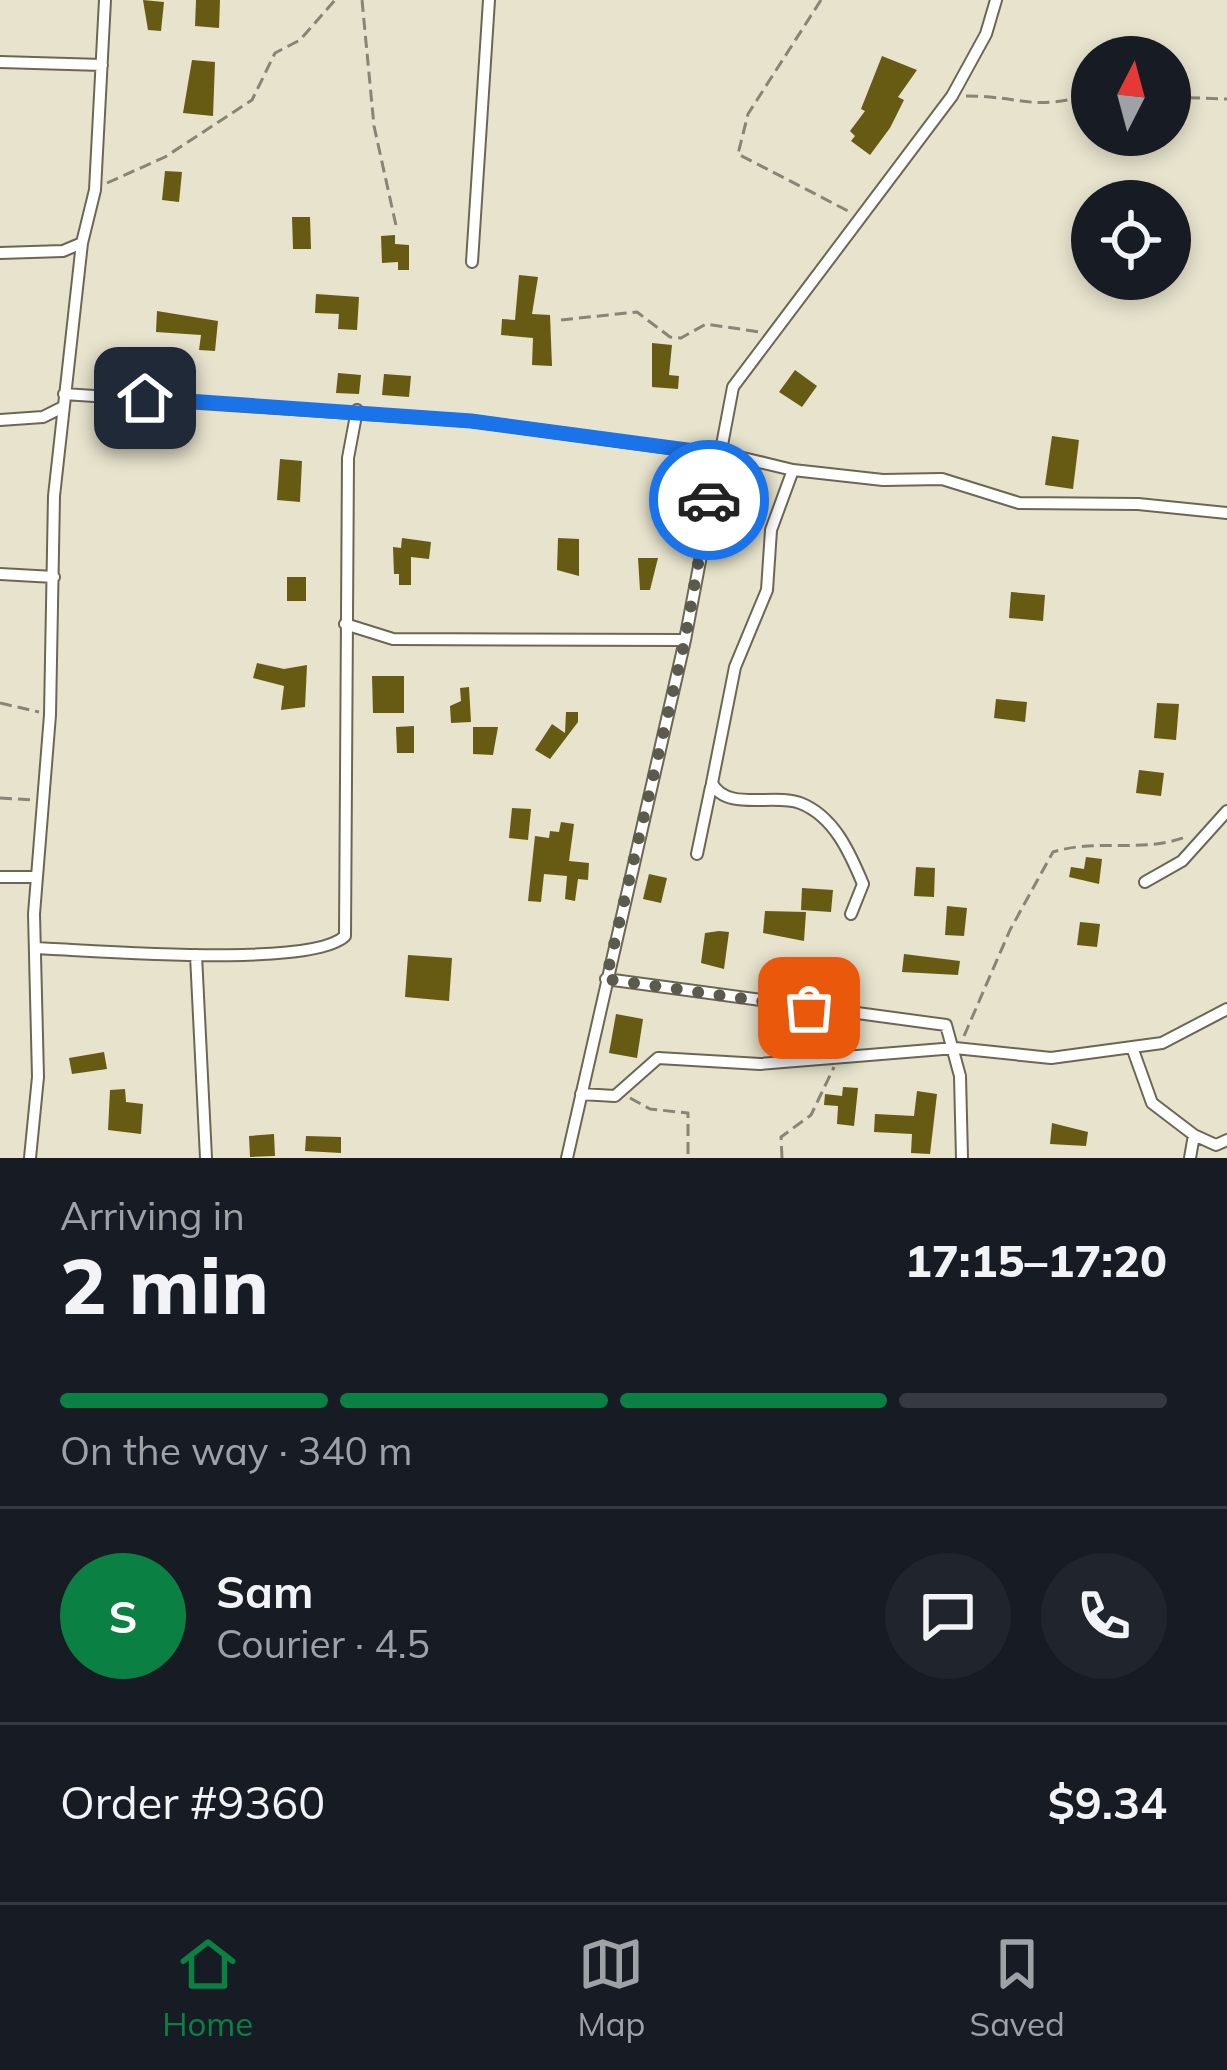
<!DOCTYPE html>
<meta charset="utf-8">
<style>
body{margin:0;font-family:Mulish,sans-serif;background:#20242c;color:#f1f3f6;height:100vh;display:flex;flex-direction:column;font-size:45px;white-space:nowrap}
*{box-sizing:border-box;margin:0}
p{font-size:39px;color:#9ea1a6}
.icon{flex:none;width:66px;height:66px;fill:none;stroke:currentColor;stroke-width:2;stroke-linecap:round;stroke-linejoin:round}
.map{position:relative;height:1158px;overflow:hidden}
.side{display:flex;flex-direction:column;background:#171b24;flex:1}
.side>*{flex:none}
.needle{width:78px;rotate:6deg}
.controls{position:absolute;left:1071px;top:36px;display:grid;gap:24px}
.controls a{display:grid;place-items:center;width:120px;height:120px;border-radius:50%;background:#171b24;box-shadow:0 6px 18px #0003;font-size:60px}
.pin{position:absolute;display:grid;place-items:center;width:102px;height:102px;color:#fff;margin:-51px;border-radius:24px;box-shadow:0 6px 18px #0006}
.courier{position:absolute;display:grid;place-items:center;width:120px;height:120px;margin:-60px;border:9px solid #1a73e8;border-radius:50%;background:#fff;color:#222;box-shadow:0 3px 15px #0007}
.head em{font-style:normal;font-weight:800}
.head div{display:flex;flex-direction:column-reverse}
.head{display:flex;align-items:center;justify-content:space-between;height:204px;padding:0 60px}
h1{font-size:78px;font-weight:800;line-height:90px}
.bar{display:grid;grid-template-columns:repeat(4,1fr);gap:18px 12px;align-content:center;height:144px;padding:0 60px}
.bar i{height:15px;border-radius:9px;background:#363941}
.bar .active{background:#0b8043}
.bar p{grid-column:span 4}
.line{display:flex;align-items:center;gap:30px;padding:0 60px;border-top:3px solid #363941}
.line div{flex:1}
.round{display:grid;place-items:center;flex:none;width:126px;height:126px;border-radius:63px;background:#20242c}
.menu{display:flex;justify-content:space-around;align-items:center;height:168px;border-top:3px solid #363941;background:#171b24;font-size:33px;color:#9ea1a6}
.menu a{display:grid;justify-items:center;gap:6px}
.menu .active{color:#0b8043}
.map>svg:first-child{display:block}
.building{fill:#675a12}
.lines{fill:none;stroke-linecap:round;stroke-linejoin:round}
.street-casing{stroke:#6b6754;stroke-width:14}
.path{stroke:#888576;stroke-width:3;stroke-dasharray:12 6;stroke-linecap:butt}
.street{stroke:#fff;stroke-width:10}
.done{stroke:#5c5a4d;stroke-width:12;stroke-dasharray:0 21.6}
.route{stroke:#1a73e8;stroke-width:15}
</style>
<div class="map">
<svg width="1227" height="1158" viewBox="0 0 1227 1158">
<rect width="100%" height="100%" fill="#e7e3cd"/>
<path class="building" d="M143,0l21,2 -3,29 -13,-1z
M196,0h24l-1,28 -24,-2z
M882,56l35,14 -19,27 6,3 -14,28 -20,27 -19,-14 4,-5 -5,-5 15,-20 -4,-2z
M192,60l23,2 -2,54 -30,-3z
M165,171l17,1 -3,30 -17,-2z
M292,217h18l1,32h-18z
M395,235v9l14,1v25h-11v-8l-16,1 -1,-27z
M519,275l19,2 -6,37 18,1 2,51 -20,-1 1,-27 -32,-3 1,-16 13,1z
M316,294l43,3 -2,33 -19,-1 1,-15 -24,-1z
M157,311l61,10 -3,30 -16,-1 2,-15 -45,-3z
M652,343l20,2 -3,30 10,1 -1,13 -26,-2z
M795,370l22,16 -15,21 -23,-15z
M338,373l23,2 -2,19 -23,-1z
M384,374l27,2 -2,21 -27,-2z
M1052,436l27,4 -6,49 -28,-4z
M280,459l22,2 -2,41 -23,-2z
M402,538l29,4 -2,17 -18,-2v28h-12v-11h-5l-1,-27 8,1z
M558,538l21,1v37l-22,-6z
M638,558h20l-8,32h-10z
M287,577h19v24h-19z
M1011,592l34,3 -2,26 -34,-3z
M257,663l27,6 23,-4 -2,42 -24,3 3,-24 -31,-8z
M372,676h32v37h-31z
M469,687l2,35 -20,1 -1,-17 11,-5 -1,-13z
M996,699l31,3 -2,20 -31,-4z
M1157,703l22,1 -3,36 -22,-2z
M566,712h12v10l-28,37 -15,-9 17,-26 13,9z
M414,726v27h-17l-1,-26z
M473,727h25l-5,28 -20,-1z
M1139,770l25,3 -3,23 -25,-3z
M512,808l19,1 -3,31 -19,-2z
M561,822l13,2 -5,37 20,2 -1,17 -10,-1 -3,22 -10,-2 2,-23 -23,-2 -3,28 -13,-1 7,-65 14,2 1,-7 9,1z
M1086,857l16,2 -3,25 -30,-7 2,-10 13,2z
M916,867l19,1 -1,29 -20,-1z
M649,874l18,4 -6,25 -18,-4z
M802,888l31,2 -2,22 -30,-2z
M947,906l20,2 -3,28 -19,-1z
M765,911l41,1 -2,29 -41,-8z
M1080,922l20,2 -3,23 -20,-2z
M719,931l10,1 -5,37 -23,-6 4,-30z
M904,954l56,7 -2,14 -56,-3z
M408,955l44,3 -3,43 -44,-4z
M616,1014l27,5 -6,39 -28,-5z
M104,1052l3,17 -35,5 -3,-16z
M843,1087l15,1 -4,38 -17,-2 1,-18 -14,-1 1,-11 17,2z
M125,1089l1,13 17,2 -2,30 -33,-4 2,-40z
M917,1091l20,3 -7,60 -19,-1 1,-19 -38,-2 1,-18 39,2z
M1052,1123l36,9 -2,14 -36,-2z
M274,1134l1,22 -25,1 -1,-21z
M306,1136l35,1v16l-36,-2z"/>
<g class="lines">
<g class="street-casing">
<path id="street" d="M0,62l102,3
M0,253l63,-2 19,-8 13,-53 10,-190
M472,262l17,-262
M64,394l407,27 272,37 50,12 90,10 59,-1 77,24 119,1 89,9
M0,420l43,-3 18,-9
M793,470l-22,60 -4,60 -32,77 -23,116c14,29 62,10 88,20 34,13 50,50 63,81l-12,30
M0,574l54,3
M345,624l48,15 292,1
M697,854l14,-67
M0,877h36
M1145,882l37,-21 45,-50
M35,948c56,2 276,21 310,-12l3,-478 9,-48
M196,955l10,203
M606,979l340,46 14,51 2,82
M1133,1050l19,53 42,32 -4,23
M581,1094l34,2 43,-38 102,6 195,-16 96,10 111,-15 65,-34
M1194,1135l22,10 11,-5
M30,1158l8,-81 -4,-163 16,-199 4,-219 28,-253
M567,1158l118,-518 48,-253 219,-291 34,-62 10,-34"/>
</g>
<path class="path" d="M362,0l12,126 23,104
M821,0l-73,114 -10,40 112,58
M966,96c56,0 66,16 126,-2
M1170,97l57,2
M107,183l58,-26 87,-57 23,-47 25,-13 35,-40
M561,320l76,-8 33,25 11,1 25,-14 54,8
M0,703l39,9
M0,798l34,2
M964,1036l46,-106 43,-78c44,-14 92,2 135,-16
M630,1098l20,11 38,4v45
M782,1158l-1,-21 30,-22 23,-48"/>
<use href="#street" class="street"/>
</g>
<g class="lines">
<path class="done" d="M709,500l-24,140 -79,339 203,29"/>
<path class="route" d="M145,398l326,23 246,33 -8,46"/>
</g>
</svg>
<div class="controls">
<a><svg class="needle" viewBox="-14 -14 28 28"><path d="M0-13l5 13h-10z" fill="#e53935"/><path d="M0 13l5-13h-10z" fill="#9ea1a6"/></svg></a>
<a><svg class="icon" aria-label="locate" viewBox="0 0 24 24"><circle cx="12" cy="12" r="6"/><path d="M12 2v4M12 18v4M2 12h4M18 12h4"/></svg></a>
</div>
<div class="pin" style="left:809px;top:1008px;background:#ea580c"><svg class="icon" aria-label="bag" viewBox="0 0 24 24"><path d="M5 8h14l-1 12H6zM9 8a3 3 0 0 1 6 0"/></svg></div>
<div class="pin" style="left:145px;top:398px;background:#1f2937"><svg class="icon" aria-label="home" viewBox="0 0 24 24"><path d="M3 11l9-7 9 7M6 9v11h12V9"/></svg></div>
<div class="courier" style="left:709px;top:500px"><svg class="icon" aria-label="car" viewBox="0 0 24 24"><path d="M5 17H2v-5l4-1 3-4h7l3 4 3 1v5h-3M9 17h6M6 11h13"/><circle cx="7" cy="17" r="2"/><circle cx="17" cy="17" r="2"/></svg></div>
</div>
<section class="side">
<div class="head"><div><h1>2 min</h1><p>Arriving in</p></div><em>17:15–17:20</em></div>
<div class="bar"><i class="active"></i><i class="active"></i><i class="active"></i><i></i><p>On the way · 340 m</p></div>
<div class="line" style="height:216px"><b class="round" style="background:#0b8043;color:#fff">S</b><div><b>Sam</b><p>Courier · 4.5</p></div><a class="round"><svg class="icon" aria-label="chat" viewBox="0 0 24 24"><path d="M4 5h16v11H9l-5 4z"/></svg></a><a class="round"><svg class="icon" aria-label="phone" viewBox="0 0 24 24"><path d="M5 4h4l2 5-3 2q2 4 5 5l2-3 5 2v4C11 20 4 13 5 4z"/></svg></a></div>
<div class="line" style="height:156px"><div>Order #9360</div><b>$9.34</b></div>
</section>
<nav class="menu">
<a class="active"><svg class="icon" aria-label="home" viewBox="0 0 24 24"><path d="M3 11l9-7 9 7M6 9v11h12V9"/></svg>Home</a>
<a><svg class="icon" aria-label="map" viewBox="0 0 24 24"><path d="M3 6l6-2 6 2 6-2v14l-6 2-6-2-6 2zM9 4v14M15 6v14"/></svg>Map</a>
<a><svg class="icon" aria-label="saved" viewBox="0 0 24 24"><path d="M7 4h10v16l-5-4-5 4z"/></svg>Saved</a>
</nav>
